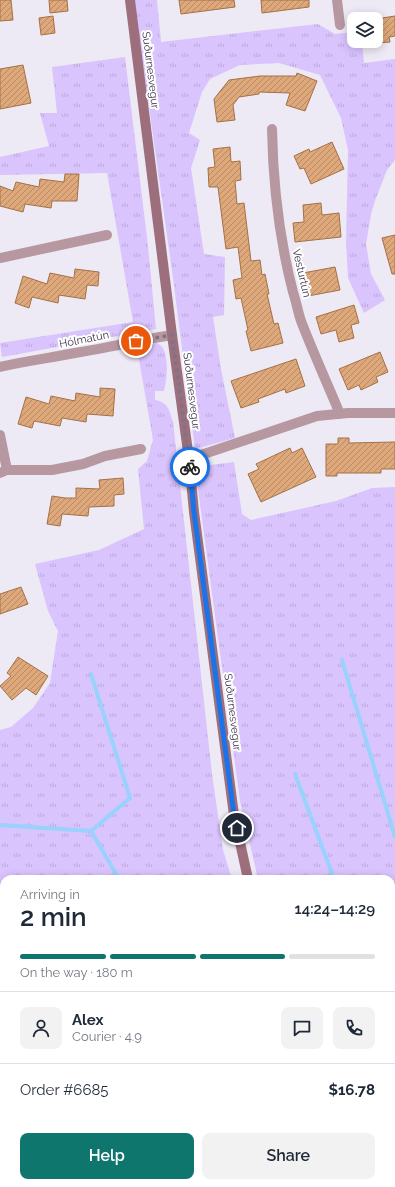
<!DOCTYPE html>
<meta charset="utf-8">
<style>
body{margin:0;font-family:Raleway,sans-serif;background:#f2f2f3;color:#1f2937;height:100vh;display:flex;flex-direction:column;font-size:15px;white-space:nowrap}
*{box-sizing:border-box;margin:0}
p{font-size:13px;color:#747a83}
.icon{flex:none;width:22px;height:22px;fill:none;stroke:currentColor;stroke-width:2;stroke-linecap:round;stroke-linejoin:round}
.map{position:relative;flex:1;overflow:hidden}
.panel{position:absolute;left:0px;top:875px;width:395px;height:312px;display:flex;flex-direction:column;background:#fff;border-radius:12px 12px 0 0;box-shadow:0 2px 10px #0003}
.panel>*{flex:none}
.controls{position:absolute;left:347px;top:12px;display:grid;gap:8px}
.controls a{display:grid;place-items:center;width:36px;height:36px;border-radius:8px;background:#fff;box-shadow:0 2px 10px #0003;font-size:20px}
.pin{position:absolute;display:grid;place-items:center;width:34px;height:34px;color:#fff;margin:-17px;border:2px solid #fff;border-radius:50%;box-shadow:0 1px 4px #0007}
.courier{position:absolute;display:grid;place-items:center;width:40px;height:40px;margin:-20px;border:3px solid #1a73e8;border-radius:50%;background:#fff;color:#222;box-shadow:0 1px 5px #0007}
.head em{font-style:normal;font-weight:600}
.head div{display:flex;flex-direction:column-reverse}
.head{display:flex;align-items:center;justify-content:space-between;height:68px;padding:0 20px}
h1{font-size:26px;font-weight:600;line-height:30px}
.bar{display:grid;grid-template-columns:repeat(4,1fr);gap:6px 4px;align-content:center;height:48px;padding:0 20px}
.bar i{height:5px;border-radius:3px;background:#e0e1e3}
.bar .on{background:#0f766e}
.bar p{grid-column:span 4}
.line{display:flex;align-items:center;gap:10px;padding:0 20px;border-top:1px solid #e0e1e3}
.line div{flex:1}
.round{display:grid;place-items:center;flex:none;width:42px;height:42px;border-radius:8px;background:#f2f2f3}
.button{display:flex;gap:8px;margin-top:auto;padding:8px 20px}
.button a{flex:1;height:46px;border-radius:8px;background:#0f766e;color:#fff;font-size:16px;font-weight:600;line-height:46px;text-align:center}
.button a+a{background:#f2f2f3;color:#1f2937}
.map>svg:first-child{display:block}
.grass{fill:url(#grass-tufts)}
.lines{fill:none;stroke-linecap:round;stroke-linejoin:round}
.stream{stroke:#99d2fd;stroke-width:4}
.building{fill:url(#building-hatch);stroke:#a47144}
.street{stroke:#b898a0;stroke-width:10}
.secondary{stroke:#9d6f7c;stroke-width:10}
.done{stroke:#7b7388;stroke-width:4;stroke-dasharray:0 7.2}
.route{stroke:#1a73e8;stroke-width:5}
.labels{text-anchor:middle;stroke-width:4;stroke-linejoin:round;paint-order:stroke}
.street-label{font-size:11px;fill:#3d344d;stroke:#fff}
</style>
<div class="map">
<svg width="395" height="1187" viewBox="0 0 395 1187">
<defs>
<pattern id="grass-tufts" width="24" height="20" patternUnits="userSpaceOnUse"><rect width="24" height="20" fill="#d9c4fe"/><path d="M3 7l-1-3M5 7V3M7 7l1-3M15 17l-1-3M17 17v-4M19 17l1-3" fill="none" stroke="#bba9db"/></pattern>
<pattern id="building-hatch" width="6" height="6" patternUnits="userSpaceOnUse"><rect width="6" height="6" fill="#dea87a"/><path d="M-1 1l2-2M0 6l6-6M5 7l2-2" fill="none" stroke="#b58a66"/></pattern>
</defs>
<rect width="100%" height="100%" fill="#ede9f5"/>
<path class="grass" d="M134,0h23l4,42 157,-18 17,10 19,-2v9h8l2,22 31,-4v101l-8,10 -11,28 -5,16 -5,30 5,30 14,26 -21,13 -16,-35 -2,-35 2,-93 -7,-32 -21,-43 -41,-12 -39,2 -30,14 -8,13 -13,41 11,7 -9,28 13,86 21,3 -1,58 -11,2 8,52 14,69 -40,11 -22,-171z
M125,57l23,189 8,83 -154,28 -2,-14 133,-21 -26,-149 -107,2v-18l49,-11 -9,-33h17l-5,-46z
M157,343c2,1 4,2 5,4 7,9 5,33 2,44h-9v9c14,3 14,10 18,22l39,352 11,76 9,29h-228v279l-4,-1v-427l11,-3 22,-19 17,-25 8,-52 -10,-20 -13,-47 64,-14 45,-21 -6,-60 9,-8 6,-21 -16,-92z
M234,462l8,52 9,6 85,-19 36,-13 23,-1v482h-4v-90h-133l-18,-78 -45,-334z
M395,991v173l-4,-6v-166z
M55,1183h304l-4,4h-292z"/>
<g class="lines">
<path class="stream" d="M342,660l53,177
M295,774l39,105
M0,825l91,6 28,48
M91,831l39,-33 -39,-124
M0,908l4,1
M391,939l4,-1
M342,1183l2,2"/>
</g>
<path class="building" d="M0,0h11l2,20 -13,1z
M49,0h18l1,11 -18,2z
M179,0h55l1,7 -54,7z
M261,0h48v7l-47,6z
M53,16l2,17 -14,2 -2,-17z
M395,16v20l-6,1 1,5 -13,1 -1,-24z
M23,65l8,38 -31,6v-40z
M297,73l20,8 -12,30 -19,-6 4,-12 -31,-1v2l-20,3 -6,8 2,15 -18,2 -3,-23 15,-19 31,-4h36z
M332,142l12,27 -33,15 -7,-16 -4,1 -6,-13 15,-7 1,3z
M230,147l1,15 9,-1 1,19 -6,1 2,23 7,-1 7,58 9,-1 2,15 3,-1 4,20h-2l7,30 4,-1 5,20 -32,8 -5,-20 2,-1 -7,-32 -5,1 -3,-19 9,-2 -4,-31 -12,2 -8,-62h-9l-1,-19 7,-1 -2,-18z
M65,174h14l-2,27h-25l-1,7 -26,-4 -2,8 -23,-6v-20l13,5 3,-9 23,5 1,-8 24,3z
M321,203l1,12 17,-2 2,24 -46,5 -2,-19 11,-1 -1,-17z
M395,235v39h-3l-10,-36z
M335,267l5,23 -32,6 -5,-23z
M75,269l24,3 -1,14 -11,-1 -2,14 -26,-4 -1,8 -26,-6 -3,11 -14,-5 8,-27 24,8 3,-11 24,5z
M354,305l5,18 -8,2 3,13 -15,4 -3,-12 -15,4 -5,-17z
M380,352l8,20 -12,5 2,5 -17,8 -2,-5 -11,5 -9,-21z
M296,359l9,27 -19,7 -1,-4 -27,10 1,3 -18,6 -10,-27z
M100,388l15,1 -2,27 -26,-2 -1,8 -24,-4 -2,8 -26,-5 -2,7 -14,-4 8,-27 23,7 2,-8 24,5 1,-8 24,4z
M338,438h11v5l46,-1v27h-14v4h-44v3h-11v-32h12z
M290,448l2,5 10,-5 14,29 -55,25 -13,-28 11,-5 -3,-5z
M123,478l1,16 -10,1v11l-25,1 -1,9 -26,-2 -2,12 -13,-2 5,-28 13,2h11v-10l24,1 -1,-9z
M21,587l7,17 -28,10v-20z
M18,657l30,19 -12,19 -10,-7 -14,12 -12,-14 11,-10 -4,-3z"/>
<g class="lines">
<path class="street" d="M337,0l3,25
M272,129c1,56 7,109 21,163 3,9 5,20 8,29 12,31 26,62 39,93
M0,258l107,-23
M0,367c25,-6 50,-9 75,-14 33,-5 65,-13 97,-18
M0,435l7,35
M189,459l128,-43 31,-3h47
M0,473l7,-3h45l31,-6 22,-8 36,-7"/>
<path class="secondary" d="M130,0l42,335 17,124 5,53 40,303 14,64
M391,975h4
M391,1174l4,5"/>
</g>
<g class="lines">
<path class="done" d="M136,341l36,-6 18,132"/>
<path class="route" d="M190,467l4,45 40,303 3,13"/>
</g>
<g class="labels">
<g class="street-label">
<text transform="translate(151 70) rotate(83)" y="4">Suðurnesvegur</text>
<text transform="translate(302 273) rotate(77)" y="4">Vesturtún</text>
<text transform="translate(84 339) rotate(-11)" y="4">Hólmatún</text>
<text transform="translate(192 391) rotate(83)" y="4">Suðurnesvegur</text>
<text transform="translate(233 712) rotate(83)" y="4">Suðurnesvegur</text>
</g>
</g>
</svg>
<div class="controls">
<a><svg class="icon" aria-label="layers" viewBox="0 0 24 24"><path d="M12 4l9 5-9 5-9-5zM3 14l9 5 9-5"/></svg></a>
</div>
<div class="pin" style="left:136px;top:341px;background:#ea580c"><svg class="icon" aria-label="bag" viewBox="0 0 24 24"><path d="M5 8h14l-1 12H6zM9 8a3 3 0 0 1 6 0"/></svg></div>
<div class="pin" style="left:237px;top:828px;background:#1f2937"><svg class="icon" aria-label="home" viewBox="0 0 24 24"><path d="M3 11l9-7 9 7M6 9v11h12V9"/></svg></div>
<div class="courier" style="left:190px;top:467px"><svg class="icon" aria-label="bike" viewBox="0 0 24 24"><circle cx="6" cy="16" r="4"/><circle cx="18" cy="16" r="4"/><path d="M6 16l4-8h5l3 8M10 8l3 8H6M13 5h3"/></svg></div>
<section class="panel">
<div class="head"><div><h1>2 min</h1><p>Arriving in</p></div><em>14:24–14:29</em></div>
<div class="bar"><i class="on"></i><i class="on"></i><i class="on"></i><i></i><p>On the way · 180 m</p></div>
<div class="line" style="height:72px"><a class="round"><svg class="icon" aria-label="person" viewBox="0 0 24 24"><circle cx="12" cy="8" r="4"/><path d="M4 21q1-7 8-7t8 7"/></svg></a><div><b>Alex</b><p>Courier · 4.9</p></div><a class="round"><svg class="icon" aria-label="chat" viewBox="0 0 24 24"><path d="M4 5h16v11H9l-5 4z"/></svg></a><a class="round"><svg class="icon" aria-label="phone" viewBox="0 0 24 24"><path d="M5 4h4l2 5-3 2q2 4 5 5l2-3 5 2v4C11 20 4 13 5 4z"/></svg></a></div>
<div class="line" style="height:52px"><div>Order #6685</div><b>$16.78</b></div>
<div class="button"><a>Help</a><a>Share</a></div>
</section>
</div>
